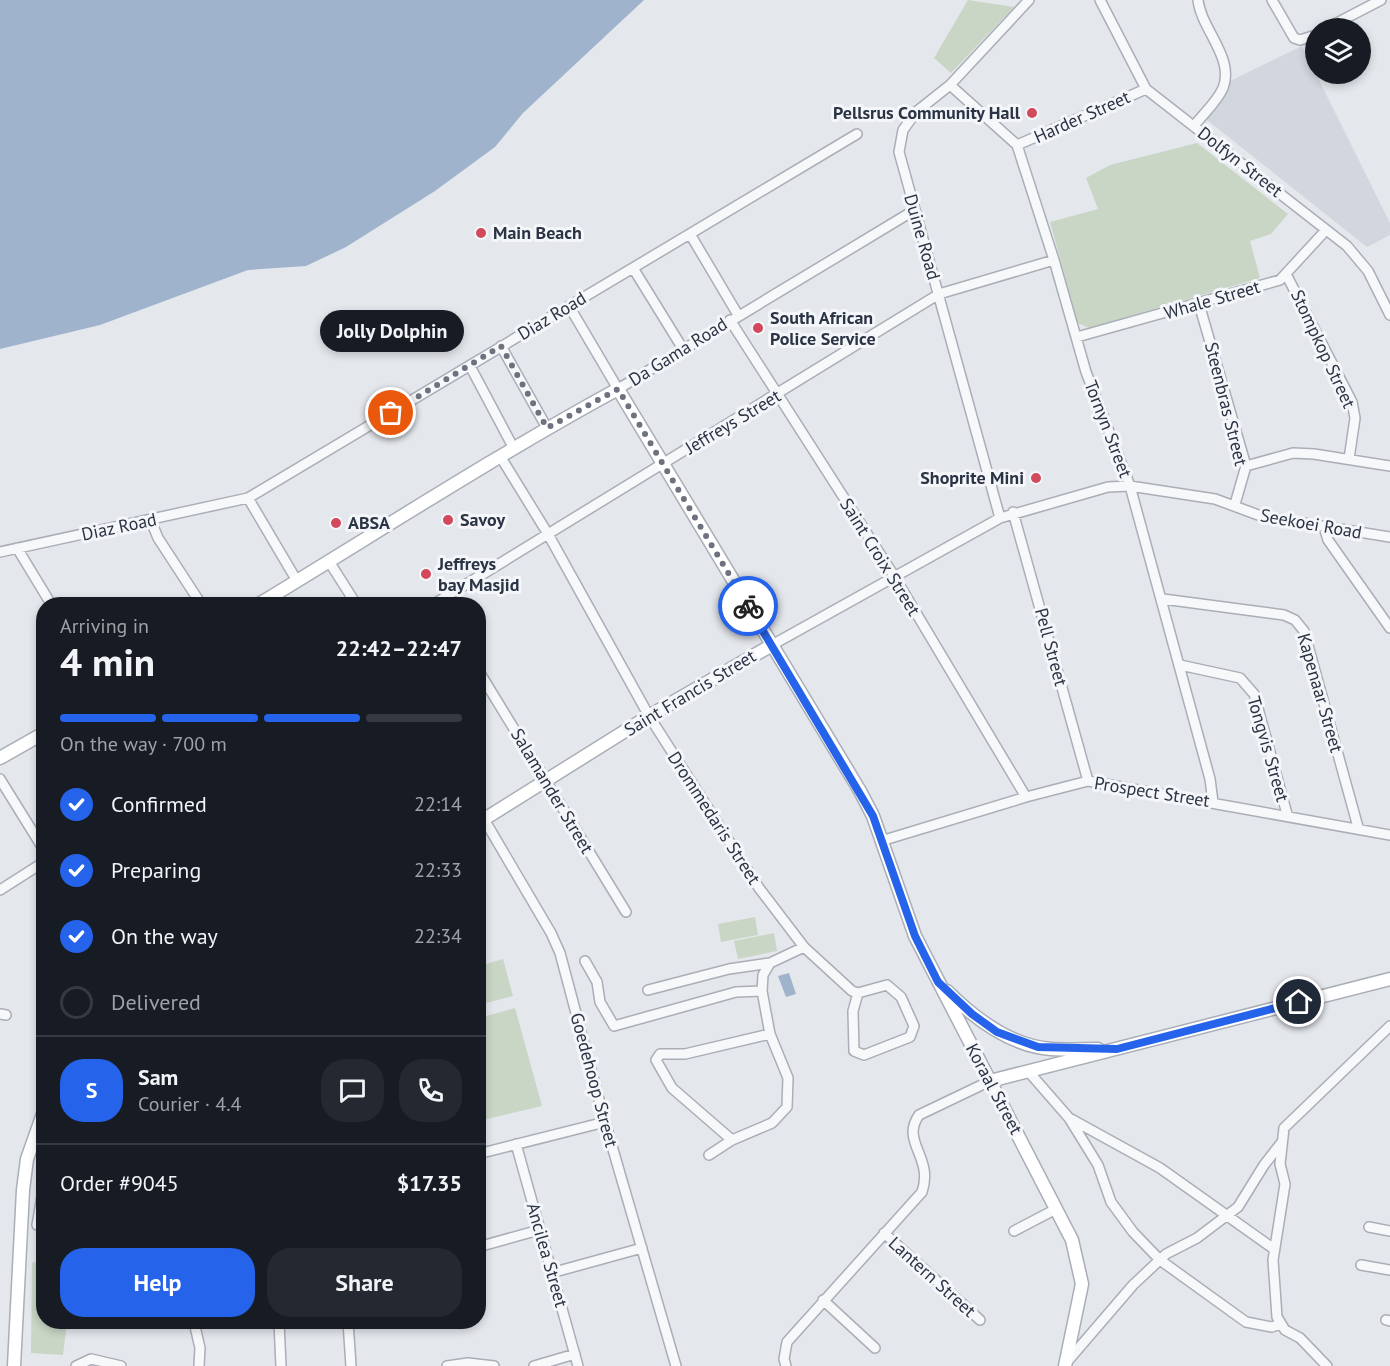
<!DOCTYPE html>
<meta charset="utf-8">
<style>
body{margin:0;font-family:"PT Sans",sans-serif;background:#242831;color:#f1f3f6;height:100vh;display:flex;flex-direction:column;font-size:22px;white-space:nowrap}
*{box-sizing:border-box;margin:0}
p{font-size:20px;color:#9ea1a6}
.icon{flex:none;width:33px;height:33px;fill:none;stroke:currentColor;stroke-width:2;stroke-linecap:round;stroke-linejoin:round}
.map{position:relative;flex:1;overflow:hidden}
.side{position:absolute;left:36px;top:597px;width:450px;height:732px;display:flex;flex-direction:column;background:#171b24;border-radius:24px;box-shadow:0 3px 9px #0003}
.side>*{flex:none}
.fabs{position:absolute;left:1305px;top:18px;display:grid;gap:12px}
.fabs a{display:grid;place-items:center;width:66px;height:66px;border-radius:50%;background:#171b24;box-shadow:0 3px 9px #0003;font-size:30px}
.pin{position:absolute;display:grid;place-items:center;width:51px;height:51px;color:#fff;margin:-26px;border:3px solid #fff;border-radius:50%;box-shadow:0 2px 6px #0007}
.courier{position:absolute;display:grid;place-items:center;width:60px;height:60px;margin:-30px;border:4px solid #2563eb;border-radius:50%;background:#fff;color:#222;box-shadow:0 2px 8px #0007}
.bubble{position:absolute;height:42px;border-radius:21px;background:#171b24;box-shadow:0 3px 9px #0003;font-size:20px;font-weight:800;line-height:42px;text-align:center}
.headline em{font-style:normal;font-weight:800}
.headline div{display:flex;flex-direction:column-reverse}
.headline{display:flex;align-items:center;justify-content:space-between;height:102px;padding:0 24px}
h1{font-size:39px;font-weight:800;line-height:45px}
.bar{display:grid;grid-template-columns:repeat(4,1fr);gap:9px 6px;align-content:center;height:72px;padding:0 24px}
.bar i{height:8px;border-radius:4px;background:#363941}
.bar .selected{background:#2563eb}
.bar p{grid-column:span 4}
.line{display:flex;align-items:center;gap:15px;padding:0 24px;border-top:2px solid #363941}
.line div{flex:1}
.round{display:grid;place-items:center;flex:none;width:63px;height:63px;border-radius:24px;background:#242831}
ol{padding:0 24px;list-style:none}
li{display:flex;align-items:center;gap:18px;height:66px}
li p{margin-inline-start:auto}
li .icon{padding:6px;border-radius:50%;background:#2563eb;color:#fff;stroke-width:4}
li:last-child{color:#9ea1a6}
li i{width:33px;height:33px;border:3px solid #363941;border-radius:50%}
.action{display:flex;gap:12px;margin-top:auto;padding:12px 24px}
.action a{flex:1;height:69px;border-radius:24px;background:#2563eb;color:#fff;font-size:24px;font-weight:800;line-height:69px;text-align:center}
.action a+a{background:#242831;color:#f1f3f6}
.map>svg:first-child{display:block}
.built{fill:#d2d6de}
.green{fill:#c9d6c5}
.water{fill:#9fb4cc}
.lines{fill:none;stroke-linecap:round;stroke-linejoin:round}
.street-casing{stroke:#a9aeb7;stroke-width:12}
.secondary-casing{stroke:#a9aeb7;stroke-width:15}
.street{stroke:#f7f8fa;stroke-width:9}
.secondary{stroke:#fff;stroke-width:12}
.done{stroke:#6c737f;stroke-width:6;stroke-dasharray:0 10.8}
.route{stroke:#2563eb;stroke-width:8}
.poi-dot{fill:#d1495b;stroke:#f4f6f9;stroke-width:2}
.labels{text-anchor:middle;stroke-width:6;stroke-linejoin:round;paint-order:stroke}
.poi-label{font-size:18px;font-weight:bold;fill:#2b3445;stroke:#f4f6f9;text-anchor:start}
.street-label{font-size:18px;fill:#2b3445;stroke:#f4f6f9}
</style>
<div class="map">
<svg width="1390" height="1366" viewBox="0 0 1390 1366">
<rect width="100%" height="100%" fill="#e4e7ec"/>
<path class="built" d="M1302,46l88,177v12l-23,12 -160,-127 23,-39z"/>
<path class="green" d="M968,0l46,7 -63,66 -17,-15z
M1197,143l91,71 -17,20 -21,7 10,37 -171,50 -11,-5 -28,-101 48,-13 -12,-31 24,-13z
M755,917l3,18 -37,7 -3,-18z
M774,933l3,18 -39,8 -4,-18z
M503,959l10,37 -34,9v-39z
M515,1008l27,98 -63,15v-103z
M43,1260l1,62h23l-4,33 -32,-2 1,-90z"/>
<path class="water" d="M0,0h644l-121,113 -28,34 -60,44 -89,56 -40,19 -58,4 -148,55 -100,24z
M789,973l7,21 -10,3 -8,-21z"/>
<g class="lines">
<g class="street-casing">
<path id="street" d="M1100,0l46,89 201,157 21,25 22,44
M1272,0l22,38 6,2 16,-5
M1327,28l54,-28
M950,85l67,60 37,115 32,112 44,114 80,293 3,23
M1194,126c9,-12 23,-24 29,-38 12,-30 -22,-59 -25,-88
M1017,145l129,-56
M690,234l48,81
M633,268l50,81
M1287,276l65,126 3,16 -6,41
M1199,304l47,162 -11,38
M569,306l49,83 295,-178
M730,320l164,256 132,221
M1077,337l203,-57 46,-50
M501,346l46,82
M470,366l43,81
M500,456l48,78 101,182 110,172 45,59 48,44 6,2 29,-8 14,12 13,29 -4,11 -46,18 -10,-4 -1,-40 5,-18
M1246,466l47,-13 21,1 76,12
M248,498l49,83
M1013,512l75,269
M1000,518l-101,-366 4,-22 13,-18 34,-27 79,-85
M151,521l7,17 43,66
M1324,527l4,13 62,88
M17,548l34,56
M0,552l248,-54 609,-364
M330,563l26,41
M1163,599l121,16 11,5 9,11 54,196
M434,604l505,-310 115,-34
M772,645l228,-127 108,-31 22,-1 85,13 46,17 129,21
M1180,665l60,13 14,16 33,120
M478,670l148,242
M0,779l44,71
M478,809l73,124 9,20 45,169 71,244
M881,841l145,-44 62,-16 302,54
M0,890l44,-28
M585,961l12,21 3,20 14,24 122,-34 26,-1
M648,990l81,-21 41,-6 34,-16
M0,1014l6,1
M1028,1071l41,47 29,47 13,37 22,30 27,28 86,62 26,5 8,-3
M1071,1119l89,49 114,81
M732,1140l-60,-52 -16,-28 4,-6h25l85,-20
M516,1144l62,222
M478,1154l127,-32
M709,1155l23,-15 40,-17 15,-16 1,-29 -18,-44 -8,-43 1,-16 7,-12
M37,1225l7,-40
M1369,1227l21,4
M1014,1231l42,-22
M884,1233l96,87
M478,1247l61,-17
M1361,1265l29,5
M551,1273l91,-25
M823,1300l52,48
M1386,1320l4,1
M194,1322l6,26 -1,18
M279,1322l2,44
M348,1322l3,44
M1066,1363l67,-78 33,-31 31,-16 41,-31 26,-42 18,-23
M76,1366l15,-7 30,7
M447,1366l21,-3 26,3
M534,1366l41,-12
M786,1366l-2,-7 3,-17 135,-150c12,-35 -22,-50 -3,-77l71,-34
M1327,1366l-27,-28 -15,-8 -8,-13 -4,-57 12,-76 -5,-20 4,-36 106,-102"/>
</g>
<g class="secondary-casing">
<path id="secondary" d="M259,604c119,-72 236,-148 359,-215l242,402 13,25 42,120 157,304 10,44 -17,82
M0,758l44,-25
M478,823l171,-107 123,-71
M947,991c28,28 64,55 104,58 16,1 32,0 47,0
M990,1081l400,-102
M14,1366l9,-176 4,-31 17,-48"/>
</g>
<use href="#street" class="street"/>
<use href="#secondary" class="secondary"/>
</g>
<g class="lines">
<path class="done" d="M391,413l110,-67 46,82 71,-39 130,217"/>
<path class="route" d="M748,606l125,210 42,120 23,46 34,32 25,18 41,15 79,2 182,-47"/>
</g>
<g class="poi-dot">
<circle cx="1032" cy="113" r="6"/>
<circle cx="481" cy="233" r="6"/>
<circle cx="758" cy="328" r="6"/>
<circle cx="1036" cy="478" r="6"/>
<circle cx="448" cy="520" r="6"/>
<circle cx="336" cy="523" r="6"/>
<circle cx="426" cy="574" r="6"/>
</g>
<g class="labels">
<g class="poi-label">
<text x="1020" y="119" text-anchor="end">Pellsrus Community Hall</text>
<text x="493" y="239">Main Beach</text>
<text x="770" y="324">South African<tspan x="770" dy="21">Police Service</tspan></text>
<text x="1024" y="484" text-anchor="end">Shoprite Mini</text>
<text x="460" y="526">Savoy</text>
<text x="348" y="529">ABSA</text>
<text x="438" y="570">Jeffreys<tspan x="438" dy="21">bay Masjid</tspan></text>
</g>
<g class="street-label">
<text transform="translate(1082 117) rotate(-24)" y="6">Harder Street</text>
<text transform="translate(1240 162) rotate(38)" y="6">Dolfyn Street</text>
<text transform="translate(922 237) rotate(74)" y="6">Duine Road</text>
<text transform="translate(1212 300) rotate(-16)" y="6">Whale Street</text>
<text transform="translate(552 316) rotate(-31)" y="6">Diaz Road</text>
<text transform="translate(1323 349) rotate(65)" y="6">Stompkop Street</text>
<text transform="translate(678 352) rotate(-32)" y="6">Da Gama Road</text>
<text transform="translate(1226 404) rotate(76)" y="6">Steenbras Street</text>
<text transform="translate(733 422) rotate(-31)" y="6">Jeffreys Street</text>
<text transform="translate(1108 429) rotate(69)" y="6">Tornyn Street</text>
<text transform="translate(1311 524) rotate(10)" y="6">Seekoei Road</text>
<text transform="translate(119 527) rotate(-12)" y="6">Diaz Road</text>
<text transform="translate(880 557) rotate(58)" y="6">Saint Croix Street</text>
<text transform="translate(1051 647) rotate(75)" y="6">Pell Street</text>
<text transform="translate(690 693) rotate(-31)" y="6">Saint Francis Street</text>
<text transform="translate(1320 693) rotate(74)" y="6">Kapenaar Street</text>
<text transform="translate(1268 749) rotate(74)" y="6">Tongvis Street</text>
<text transform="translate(552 791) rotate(59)" y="6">Salamander Street</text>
<text transform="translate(1152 792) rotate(9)" y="6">Prospect Street</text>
<text transform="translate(714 818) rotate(57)" y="6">Drommedaris Street</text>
<text transform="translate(594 1080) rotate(75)" y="6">Goedehoop Street</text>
<text transform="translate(994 1089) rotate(62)" y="6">Koraal Street</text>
<text transform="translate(547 1255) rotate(74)" y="6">Ancilea Street</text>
<text transform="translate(932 1277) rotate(42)" y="6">Lantern Street</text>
</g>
</g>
</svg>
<div class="fabs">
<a><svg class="icon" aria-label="layers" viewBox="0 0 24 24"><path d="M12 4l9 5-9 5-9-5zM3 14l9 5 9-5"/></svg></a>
</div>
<div class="pin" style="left:391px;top:413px;background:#ea580c"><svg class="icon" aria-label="bag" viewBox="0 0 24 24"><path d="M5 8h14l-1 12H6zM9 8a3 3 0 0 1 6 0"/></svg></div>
<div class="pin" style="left:1299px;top:1002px;background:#1f2937"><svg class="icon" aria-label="home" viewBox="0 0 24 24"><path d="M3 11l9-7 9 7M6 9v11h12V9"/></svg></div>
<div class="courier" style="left:748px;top:606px"><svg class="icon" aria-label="bike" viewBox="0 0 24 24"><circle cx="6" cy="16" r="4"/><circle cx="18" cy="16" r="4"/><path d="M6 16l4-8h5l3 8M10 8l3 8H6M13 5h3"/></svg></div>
<div class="bubble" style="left:320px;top:310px;width:144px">Jolly Dolphin</div>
<section class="side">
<div class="headline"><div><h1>4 min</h1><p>Arriving in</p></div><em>22:42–22:47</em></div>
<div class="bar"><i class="selected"></i><i class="selected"></i><i class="selected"></i><i></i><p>On the way · 700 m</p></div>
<ol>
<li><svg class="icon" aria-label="check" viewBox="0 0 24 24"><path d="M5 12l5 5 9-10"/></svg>Confirmed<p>22:14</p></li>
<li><svg class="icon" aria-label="check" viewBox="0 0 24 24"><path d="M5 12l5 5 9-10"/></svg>Preparing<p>22:33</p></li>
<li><svg class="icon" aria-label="check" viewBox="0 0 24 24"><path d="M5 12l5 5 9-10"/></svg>On the way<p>22:34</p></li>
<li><i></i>Delivered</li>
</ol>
<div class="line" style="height:108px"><b class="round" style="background:#2563eb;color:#fff">S</b><div><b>Sam</b><p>Courier · 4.4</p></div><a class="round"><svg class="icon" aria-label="chat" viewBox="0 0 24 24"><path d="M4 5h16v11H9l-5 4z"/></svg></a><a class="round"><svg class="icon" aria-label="phone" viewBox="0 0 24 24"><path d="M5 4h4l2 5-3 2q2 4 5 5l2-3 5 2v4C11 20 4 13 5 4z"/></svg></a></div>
<div class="line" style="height:78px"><div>Order #9045</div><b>$17.35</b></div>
<div class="action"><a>Help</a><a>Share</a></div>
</section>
</div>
